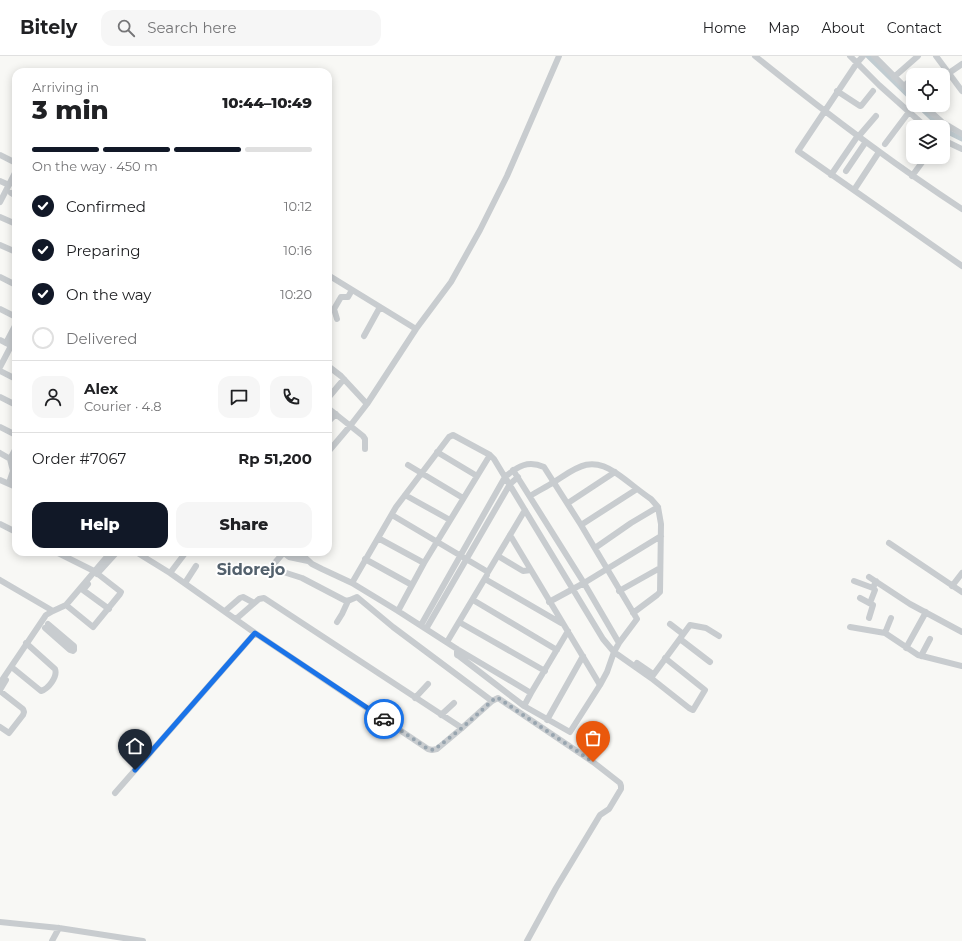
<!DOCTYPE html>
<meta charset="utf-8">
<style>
body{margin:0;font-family:Montserrat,sans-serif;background:#f6f6f6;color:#202124;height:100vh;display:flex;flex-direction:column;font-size:15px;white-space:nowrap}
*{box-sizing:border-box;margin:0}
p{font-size:13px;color:#757577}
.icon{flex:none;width:22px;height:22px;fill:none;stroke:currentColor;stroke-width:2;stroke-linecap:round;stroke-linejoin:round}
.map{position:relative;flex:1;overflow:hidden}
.panel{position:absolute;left:12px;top:12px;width:320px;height:488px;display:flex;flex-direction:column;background:#fff;border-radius:12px;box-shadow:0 2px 10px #0003}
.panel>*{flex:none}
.fabs{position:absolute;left:906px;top:12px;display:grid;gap:8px}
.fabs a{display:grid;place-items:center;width:44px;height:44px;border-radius:8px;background:#fff;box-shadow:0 2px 10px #0003;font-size:20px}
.pin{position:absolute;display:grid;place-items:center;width:34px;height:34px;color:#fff;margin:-41px -17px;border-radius:50% 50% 50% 0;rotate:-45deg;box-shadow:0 0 4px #0007}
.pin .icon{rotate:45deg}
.courier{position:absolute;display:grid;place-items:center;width:40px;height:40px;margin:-20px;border:3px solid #1a73e8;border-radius:50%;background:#fff;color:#222;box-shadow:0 1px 5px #0007}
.head em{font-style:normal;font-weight:800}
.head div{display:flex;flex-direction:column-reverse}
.head{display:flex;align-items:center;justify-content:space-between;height:68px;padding:0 20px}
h1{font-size:26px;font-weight:800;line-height:30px}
.bar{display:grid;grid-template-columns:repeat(4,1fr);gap:6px 4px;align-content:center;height:48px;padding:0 20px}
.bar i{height:5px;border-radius:3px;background:#e0e0e0}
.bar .on{background:#111827}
.bar p{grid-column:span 4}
.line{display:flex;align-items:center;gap:10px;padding:0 20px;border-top:1px solid #e0e0e0}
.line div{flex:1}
.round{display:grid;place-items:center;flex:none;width:42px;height:42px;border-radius:12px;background:#f6f6f6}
ol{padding:0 20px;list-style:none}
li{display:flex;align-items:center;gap:12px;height:44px}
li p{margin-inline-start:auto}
li .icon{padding:4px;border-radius:50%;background:#111827;color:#fff;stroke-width:4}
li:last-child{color:#757577}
li i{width:22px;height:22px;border:2px solid #e0e0e0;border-radius:50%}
.cta{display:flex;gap:8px;margin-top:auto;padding:8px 20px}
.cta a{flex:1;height:46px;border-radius:12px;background:#111827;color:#fff;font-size:16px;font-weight:800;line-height:46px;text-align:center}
.cta a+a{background:#f6f6f6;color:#202124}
header{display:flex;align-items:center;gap:24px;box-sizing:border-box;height:56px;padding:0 20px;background:#fff;border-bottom:1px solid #e0e0e0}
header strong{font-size:19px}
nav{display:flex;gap:22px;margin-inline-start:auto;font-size:14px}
.search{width:280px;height:36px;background:#f6f6f6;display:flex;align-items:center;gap:10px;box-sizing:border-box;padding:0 14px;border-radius:12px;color:#757577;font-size:15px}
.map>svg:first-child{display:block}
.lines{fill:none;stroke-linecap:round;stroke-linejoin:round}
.canal{stroke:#c1ccd1;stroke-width:5}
.minor{stroke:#c8cccf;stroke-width:6}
.done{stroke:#98a5af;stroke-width:4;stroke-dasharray:0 7.2}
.route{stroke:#1a73e8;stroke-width:5}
.labels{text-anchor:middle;stroke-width:4;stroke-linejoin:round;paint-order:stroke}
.quarter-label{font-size:16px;font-weight:bold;fill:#53616d;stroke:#fff}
</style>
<header>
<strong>Bitely</strong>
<div class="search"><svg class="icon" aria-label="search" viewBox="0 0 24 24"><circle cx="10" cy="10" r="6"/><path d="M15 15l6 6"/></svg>Search here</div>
<nav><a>Home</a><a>Map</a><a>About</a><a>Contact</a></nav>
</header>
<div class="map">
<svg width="962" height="885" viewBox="0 0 962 885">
<rect width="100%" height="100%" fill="#f8f8f5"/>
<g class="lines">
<path class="canal" d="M868,0l45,44
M918,49l23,22
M944,74l18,9"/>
<path class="minor" d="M755,0c67,54 135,106 207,153
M850,0l29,29 47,42
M863,0l-6,7 -59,88 164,115
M874,0l39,39
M936,0l26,35
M949,17l13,-9
M894,21l24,-21
M904,30l9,-8
M837,35l23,15h1l12,-15
M923,49l19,17 20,12
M858,81l18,-21
M943,82l6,-11
M943,84l19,9
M885,88l24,-32
M0,99l16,8
M846,115l19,-28
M831,119l26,-38
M912,120l14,-19
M0,125l9,4
M854,134l25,-38
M11,137l5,3
M0,146l16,-31
M0,161l16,7
M0,189l16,7
M328,219l88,54
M0,221l16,8
M0,253l16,8
M337,263l-3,-10 7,-12h7l4,-7
M364,280l16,-29
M0,284l16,8
M6,287l10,-19
M10,289l6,-12
M328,310l13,10 26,28
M0,311l11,-21
M0,315l16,8
M0,341l16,8
M328,342l16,-19
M328,352l35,28 2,3v10
M328,366l8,-8
M0,371l16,8
M328,396l22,-26 17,-22 49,-75 35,-47 29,-52 27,-54 52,-120
M437,396l40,24
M0,397l12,7
M408,409l55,33
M513,414l71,113 77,-47
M0,424l16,7
M9,427l4,-12 -3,-12 6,-11
M405,439l45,25
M530,440c8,-5 16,-9 24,-14 22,-14 36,-27 62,-9 12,8 23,18 35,26l7,8 -27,16 -36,25
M568,447l47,-31
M392,459l96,57 37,-62
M0,468l16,8
M581,469l56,-36
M510,479l90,150
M378,482l46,25
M889,487l73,49
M56,496l38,19 27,21 -1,2 -27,33 -27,-22
M136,496l34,21 85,60 173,116 4,1 5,-1 25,-21 30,-27 6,-3 95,64 27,21 1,3v3l-12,20 -9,6 -44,73 -29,53
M218,496l5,1 3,-1
M284,496l-11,13 -1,2 2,2 28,9 44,23 4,-1 7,-3 36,30 99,74
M299,496l13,12 10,5 30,14 46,28 59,38 74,44 37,-62
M284,497l5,4 19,4
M498,500l25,15 8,-1
M365,503l47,26
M170,517l16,-21
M97,518l20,-22
M869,521l41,27 52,28
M485,523l76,44
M0,524l53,31 -7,4 -2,3 -44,65
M854,525l19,7 3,-7
M185,527l11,-17
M352,527l44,-76 53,-70 4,-2 37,20 4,4 109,180 11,13 37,26 38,30 4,2 12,-20 -40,-32
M88,528l-5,6 26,19
M952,530l10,-13
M619,535l41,-23
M860,542l13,7 -4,13
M473,544l84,50
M870,547l5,-13 -2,-2
M53,555l13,-6 45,-53
M225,555l15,-13 3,-1 11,6
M398,555l26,-48 66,-108
M633,557l24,-18 3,-3 1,-68 -3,-17
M236,563l23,-20 5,-1 198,130
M337,566l5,-8 6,-13
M459,566l86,49
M670,568l13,10
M421,569l84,-148c13,-11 23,-17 39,-10l37,58 56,94 -18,24 -35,-60 -35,19
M850,571l35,6 33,22 44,11
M45,572l25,22 3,1 1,-1v-4l-26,-22
M426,573l84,-145 8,-7
M885,577l6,-15
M680,583l30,23
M447,586l40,-67
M906,592l20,-36
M457,593v6l2,1 65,50 46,26 30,-47 7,-13 7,-20 5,-9
M921,600l9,-17
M637,607l16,11
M14,613l27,22c7,-2 17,-14 14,-22l-29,-26
M651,622l39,-53 16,3 13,8
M0,634l6,-10
M0,635l23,18 1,3 -1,3 -14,18 -9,-6
M415,642l13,-14
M524,650l7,-13
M441,659l13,-12
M547,664l36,-64
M115,737l140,-160
M0,866l59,6 84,13
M52,885l7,-13"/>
</g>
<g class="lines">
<path class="done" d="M384,663l44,30 6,1 28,-22 30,-27 3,-3h3l95,64"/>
<path class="route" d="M135,714l120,-137 129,86"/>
</g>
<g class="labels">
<g class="quarter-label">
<text x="251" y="519">Sidorejo</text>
</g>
</g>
</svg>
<div class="fabs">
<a><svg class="icon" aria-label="locate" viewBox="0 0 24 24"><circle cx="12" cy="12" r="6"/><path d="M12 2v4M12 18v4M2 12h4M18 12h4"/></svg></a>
<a><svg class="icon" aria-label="layers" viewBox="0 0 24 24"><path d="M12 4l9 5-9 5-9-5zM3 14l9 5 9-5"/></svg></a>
</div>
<div class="pin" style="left:593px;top:706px;background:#ea580c"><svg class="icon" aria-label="bag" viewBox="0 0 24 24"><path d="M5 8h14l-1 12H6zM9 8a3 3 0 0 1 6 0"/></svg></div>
<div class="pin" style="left:135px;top:714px;background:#1f2937"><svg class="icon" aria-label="home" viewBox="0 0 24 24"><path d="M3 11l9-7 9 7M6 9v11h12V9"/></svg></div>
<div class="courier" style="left:384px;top:663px"><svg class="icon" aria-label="car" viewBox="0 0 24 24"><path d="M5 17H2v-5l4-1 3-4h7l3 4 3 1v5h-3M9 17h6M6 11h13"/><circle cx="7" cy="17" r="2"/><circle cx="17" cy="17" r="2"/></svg></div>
<section class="panel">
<div class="head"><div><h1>3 min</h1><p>Arriving in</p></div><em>10:44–10:49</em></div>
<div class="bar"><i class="on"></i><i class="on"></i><i class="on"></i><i></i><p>On the way · 450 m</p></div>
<ol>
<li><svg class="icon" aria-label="check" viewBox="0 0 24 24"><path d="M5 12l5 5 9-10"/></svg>Confirmed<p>10:12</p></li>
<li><svg class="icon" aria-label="check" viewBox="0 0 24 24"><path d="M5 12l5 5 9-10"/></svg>Preparing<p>10:16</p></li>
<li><svg class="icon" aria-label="check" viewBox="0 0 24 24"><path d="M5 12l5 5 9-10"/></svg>On the way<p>10:20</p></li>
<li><i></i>Delivered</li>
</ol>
<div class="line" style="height:72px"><a class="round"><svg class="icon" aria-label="person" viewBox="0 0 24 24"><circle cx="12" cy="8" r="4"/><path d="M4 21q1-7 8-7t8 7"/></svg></a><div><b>Alex</b><p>Courier · 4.8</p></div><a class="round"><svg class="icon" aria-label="chat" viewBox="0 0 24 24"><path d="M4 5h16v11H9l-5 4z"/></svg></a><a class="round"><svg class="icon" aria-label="phone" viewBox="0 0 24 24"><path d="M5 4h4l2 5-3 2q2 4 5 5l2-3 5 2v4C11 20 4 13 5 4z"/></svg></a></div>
<div class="line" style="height:52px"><div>Order #7067</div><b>Rp 51,200</b></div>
<div class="cta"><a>Help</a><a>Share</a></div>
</section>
</div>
